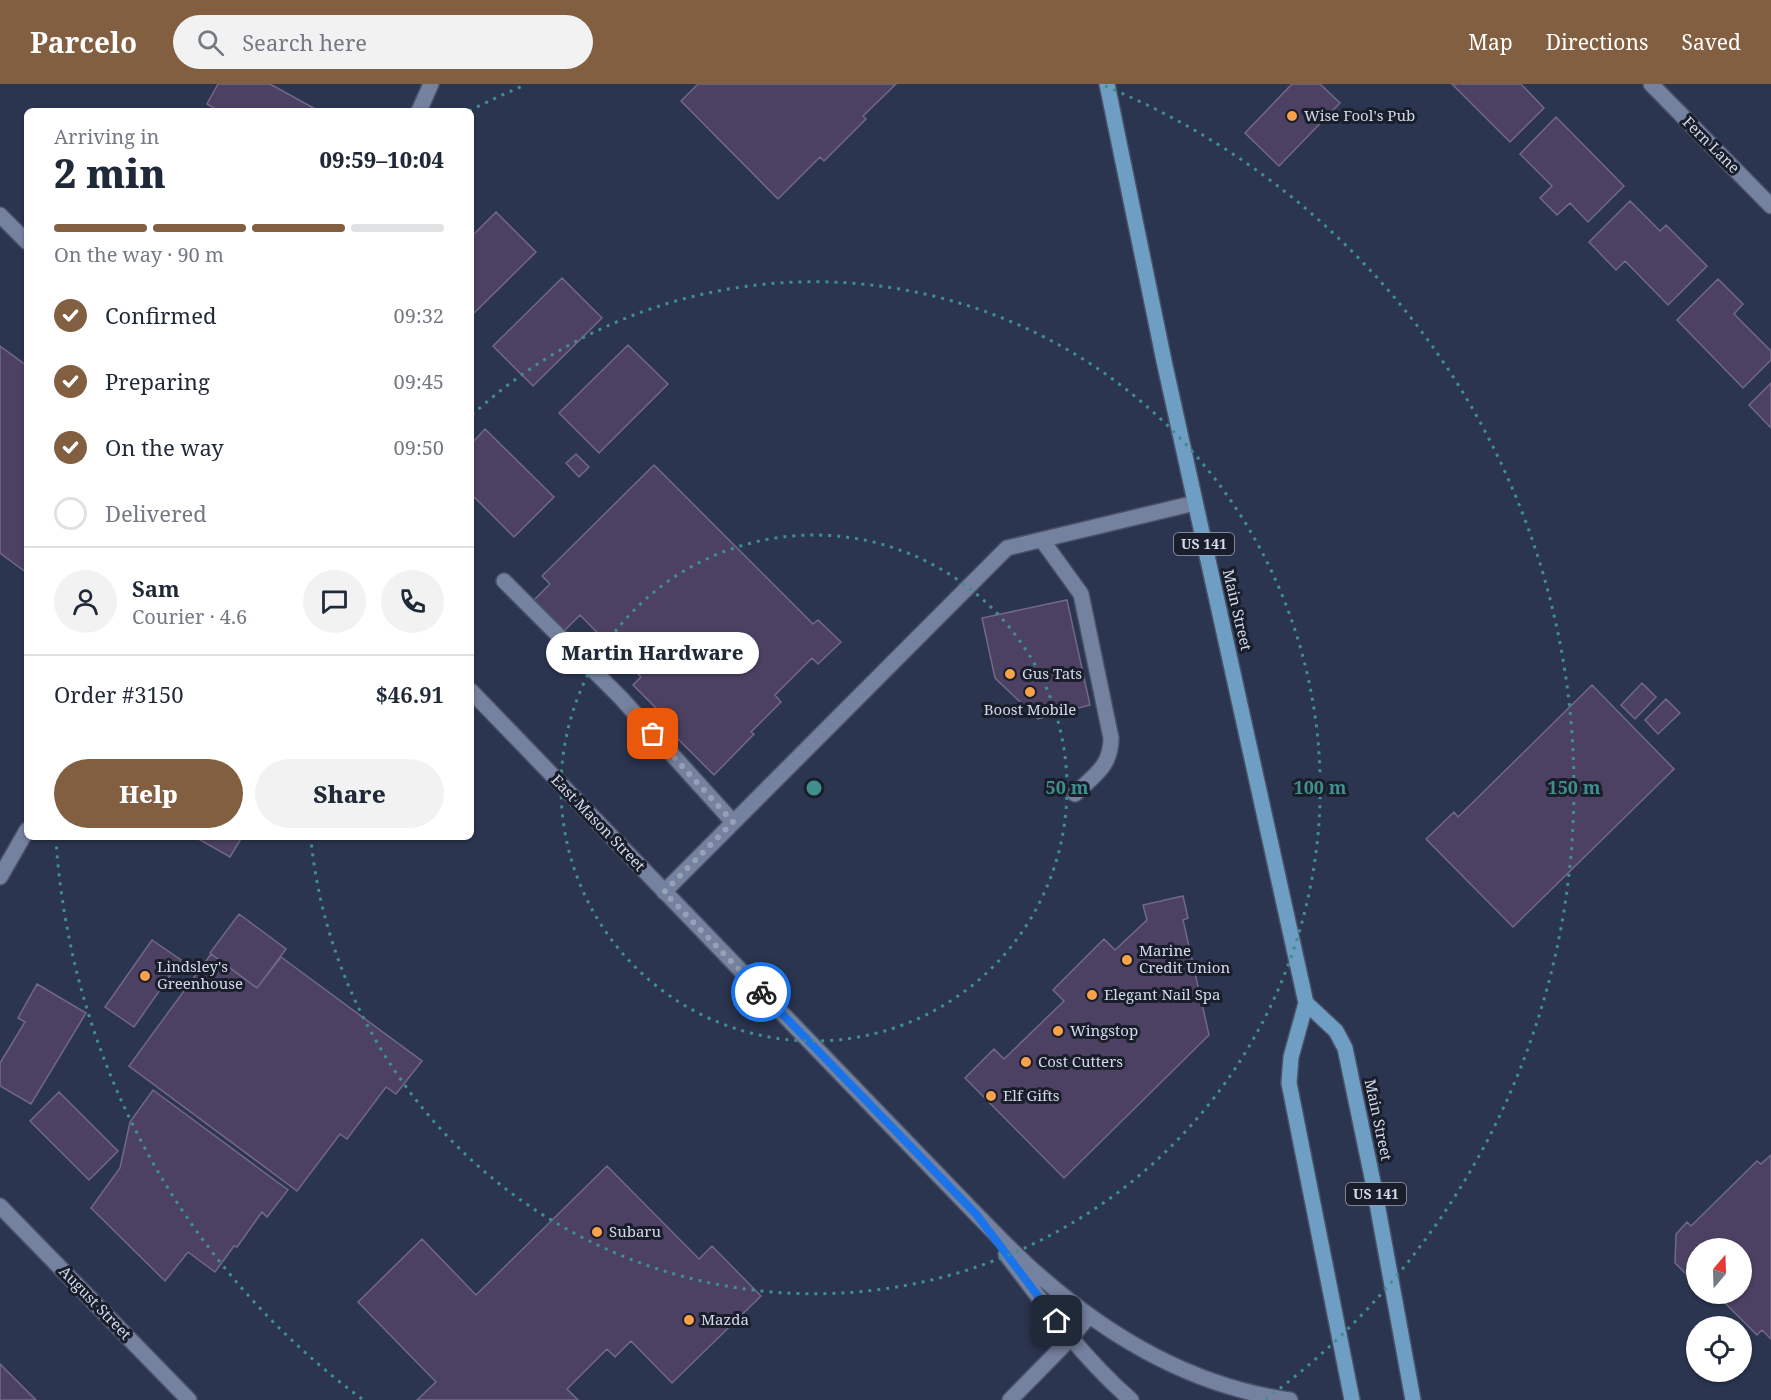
<!DOCTYPE html>
<meta charset="utf-8">
<style>
body{margin:0;font-family:"Noto Serif",serif;background:#f2f2f3;color:#1f2937;height:100vh;display:flex;flex-direction:column;font-size:22px;white-space:nowrap}
*{box-sizing:border-box;margin:0}
p{font-size:20px;color:#747a83}
.icon{flex:none;width:33px;height:33px;fill:none;stroke:currentColor;stroke-width:2;stroke-linecap:round;stroke-linejoin:round}
.map{position:relative;flex:1;overflow:hidden}
.drawer{position:absolute;left:24px;top:24px;width:450px;height:732px;display:flex;flex-direction:column;background:#fff;border-radius:9px;box-shadow:0 2px 4px #0004}
.drawer>*{flex:none}
.needle{width:39px;rotate:19deg}
.controls{position:absolute;left:1686px;top:1154px;display:grid;gap:12px}
.controls a{display:grid;place-items:center;width:66px;height:66px;border-radius:50%;background:#fff;box-shadow:0 2px 4px #0004;font-size:30px}
.pin{position:absolute;display:grid;place-items:center;width:51px;height:51px;color:#fff;margin:-26px;border-radius:12px;box-shadow:0 3px 9px #0006}
.courier{position:absolute;display:grid;place-items:center;width:60px;height:60px;margin:-30px;border:4px solid #1a73e8;border-radius:50%;background:#fff;color:#222;box-shadow:0 2px 8px #0007}
.bubble{position:absolute;height:42px;border-radius:21px;background:#fff;box-shadow:0 2px 4px #0004;font-size:20px;font-weight:800;line-height:42px;text-align:center}
.head em{font-style:normal;font-weight:800}
.head div{display:flex;flex-direction:column-reverse}
.head{display:flex;align-items:center;justify-content:space-between;height:102px;padding:0 30px}
h1{font-size:39px;font-weight:800;line-height:45px}
.bar{display:grid;grid-template-columns:repeat(4,1fr);gap:9px 6px;align-content:center;height:72px;padding:0 30px}
.bar i{height:8px;border-radius:4px;background:#e0e1e3}
.bar .selected{background:#815f40}
.bar p{grid-column:span 4}
.line{display:flex;align-items:center;gap:15px;padding:0 30px;border-top:2px solid #e0e1e3}
.line div{flex:1}
.round{display:grid;place-items:center;flex:none;width:63px;height:63px;border-radius:32px;background:#f2f2f3}
ol{padding:0 30px;list-style:none}
li{display:flex;align-items:center;gap:18px;height:66px}
li p{margin-inline-start:auto}
li .icon{padding:6px;border-radius:50%;background:#815f40;color:#fff;stroke-width:4}
li:last-child{color:#747a83}
li i{width:33px;height:33px;border:3px solid #e0e1e3;border-radius:50%}
.action{display:flex;gap:12px;margin-top:auto;padding:12px 30px}
.action a{flex:1;height:69px;border-radius:36px;background:#815f40;color:#fff;font-size:24px;font-weight:800;line-height:69px;text-align:center}
.action a+a{background:#f2f2f3;color:#1f2937}
header{display:flex;align-items:center;gap:36px;box-sizing:border-box;height:84px;padding:0 30px;background:#815f40;color:#fff}
header strong{font-size:28px}
nav{display:flex;gap:33px;margin-inline-start:auto;font-size:21px}
.search{width:420px;height:54px;background:#f2f2f3;display:flex;align-items:center;gap:15px;box-sizing:border-box;padding:0 21px;border-radius:33px;color:#747a83;font-size:22px}
.map>svg:first-child{display:block}
.building{fill:#4c4163;stroke:#716887;stroke-width:1.5}
.lines{fill:none;stroke-linecap:round;stroke-linejoin:round}
.service-casing{stroke:#495168;stroke-width:18}
.minor-casing{stroke:#495168;stroke-width:18}
.secondary-casing{stroke:#495168;stroke-width:18}
.primary-casing{stroke:#495168;stroke-width:18}
.service{stroke:#74819f;stroke-width:15}
.minor{stroke:#74819f;stroke-width:15}
.secondary{stroke:#74819f;stroke-width:15}
.primary{stroke:#6e9ec4;stroke-width:15}
.done{stroke:#98a0b5;stroke-width:6;stroke-dasharray:0 10.8}
.route{stroke:#1a73e8;stroke-width:8}
.ring{fill:none;stroke:#408f8d;stroke-width:3;stroke-dasharray:3 6}
.poi-dot{fill:#f8a14a;stroke:#191e2a;stroke-width:2}
.labels{text-anchor:middle;stroke-width:6;stroke-linejoin:round;paint-order:stroke}
.shield{fill:#191e2a;stroke:#9ba2b1;stroke-width:1.5}
.shield-label{font-size:14px;font-weight:bold;fill:#d3daeb}
.poi-label{font-size:15px;fill:#d3daeb;stroke:#191e2a;text-anchor:start}
.street-label{font-size:15px;fill:#d3daeb;stroke:#191e2a}
.centre{fill:#408f8d;stroke:#191e2a;stroke-width:3}
.ring-label{font-size:18px;text-anchor:middle;font-weight:bold;fill:#408f8d;stroke:#191e2a;stroke-width:6;stroke-linejoin:round;paint-order:stroke}
</style>
<header>
<strong>Parcelo</strong>
<div class="search"><svg class="icon" aria-label="search" viewBox="0 0 24 24"><circle cx="10" cy="10" r="6"/><path d="M15 15l6 6"/></svg>Search here</div>
<nav><a>Map</a><a>Directions</a><a>Saved</a></nav>
</header>
<div class="map">
<svg width="1771" height="1316" viewBox="0 0 1771 1316">
<rect width="100%" height="100%" fill="#2b3550"/>
<path class="building" d="M218,0h52l49,27h-100l-12,-7z
M698,0h198l-33,32 3,3 -42,42 -4,-4 -42,42 -97,-98z
M1292,0h28l20,19 -61,63 -34,-33z
M1452,0h69l23,24 -34,34z
M1556,33l68,69 -36,36 -18,-19 -13,12 -17,-17 12,-12 -32,-32z
M1630,117l30,30 6,-6 41,41 -39,39 -43,-44 -9,9 -27,-28z
M496,128l40,40 -65,64v-79z
M562,194l40,40 -69,68 -40,-40z
M1718,195l25,25 -9,10 37,37v9l-28,28 -66,-68z
M628,261l40,39 -69,69 -40,-40z
M0,262l27,20v207l-27,-20z
M1771,299v45l-22,-23z
M485,345l69,68 -40,40 -43,-43v-50z
M576,370l13,13 -10,10 -13,-14z
M654,381l159,159 5,-4 23,22 -23,22 -6,-6 -37,37 6,7 -30,30 3,2 -40,41 -41,-41 4,-5 -44,-44 8,-8 -61,-62 -19,19 -31,-30 20,-20 -8,-8z
M1067,516l23,105 -52,14 -43,-41 -13,-60z
M1642,599l14,14 -21,22 -14,-14z
M1592,601l82,84 -161,158 -87,-88 28,-27 4,5z
M1666,615l14,14 -22,21 -13,-14z
M195,753h47l-12,20z
M1183,812l5,22 -5,2 26,115 -145,143 -99,-100 29,-29 10,10 60,-58 -11,-11 51,-51 11,11 32,-30 -4,-15z
M239,830l47,35 -29,39 -47,-35z
M152,856l29,20 -47,67 -29,-20z
M211,870l46,34 24,-31 141,104 -26,33 -10,-7 -39,52 -7,-5 -43,57 -168,-125z
M37,900l49,29 -55,91 -31,-18v-23l25,-41 -7,-4z
M153,1006l135,100 -21,27 -5,-5 -25,35 -3,-1 -19,26 -27,-20 -23,29 -74,-73 29,-40 10,-46z
M59,1008l59,59 -29,29 -59,-59z
M1771,1071v184l-9,-9 -5,5 -42,-42h27v-45h-46v26l-2,-3 -6,5 -13,-13 1,-29 11,-12 4,4 66,-65 4,3z
M607,1082l92,93 13,-13 49,50 -89,87 -41,-42 -16,16 -8,-8 -40,40 11,11h-161l19,-18 -78,-80 64,-63 54,56z
M0,1280l36,36h-36z"/>
<g class="lines">
<g class="service-casing">
<path id="service" d="M1042,456l39,54 30,144c0,29 -17,37 -36,56
M504,497l117,117 112,124
M664,808l343,-344 188,-45"/>
</g>
<g class="minor-casing">
<path id="minor" d="M1651,0l120,122
M0,1122l189,194
M1010,1316l60,-61 19,-23"/>
</g>
<g class="secondary-casing">
<path id="secondary" d="M419,27l12,-27
M0,131l27,27
M471,607l505,523c21,21 42,44 66,64 70,61 154,109 248,122
M0,793l27,-47
M1006,1170c39,52 76,103 125,146"/>
</g>
<g class="primary-casing">
<path id="primary" d="M1107,0l57,277 142,642 -15,54 -2,26 63,317
M1306,919l30,28 9,17 29,139 39,213"/>
</g>
<use href="#service" class="service"/>
<use href="#minor" class="minor"/>
<use href="#secondary" class="secondary"/>
<use href="#primary" class="primary"/>
</g>
<g class="lines">
<path class="done" d="M653,650l80,88 -69,70 97,100"/>
<path class="route" d="M761,908l215,222 81,107"/>
</g>
<g class="ring">
<circle cx="814" cy="704" r="253"/>
<path d="M472 331A506 506 0 1 1 311 757"/>
<path d="M362 1315A760 760 0 0 1 56 757M469 27A760 760 0 0 1 523 2M1105 2A760 760 0 0 1 1266 1315"/>
</g>
<g class="poi-dot">
<circle cx="1292" cy="32" r="6"/>
<circle cx="1010" cy="590" r="6"/>
<circle cx="1030" cy="608" r="6"/>
<circle cx="1127" cy="876" r="6"/>
<circle cx="145" cy="892" r="6"/>
<circle cx="1092" cy="911" r="6"/>
<circle cx="1058" cy="947" r="6"/>
<circle cx="1026" cy="978" r="6"/>
<circle cx="991" cy="1012" r="6"/>
<circle cx="597" cy="1148" r="6"/>
<circle cx="689" cy="1236" r="6"/>
</g>
<g class="labels">
<g class="shield">
<rect x="1174" y="449" width="60" height="22" rx="4.5"/>
<rect x="1346" y="1099" width="60" height="22" rx="4.5"/>
</g>
<g class="shield-label">
<text x="1204" y="465">US 141</text>
<text x="1376" y="1115">US 141</text>
</g>
<g class="poi-label">
<text x="1304" y="37">Wise Fool's Pub</text>
<text x="1022" y="595">Gus Tats</text>
<text x="1030" y="631" text-anchor="middle">Boost Mobile</text>
<text x="1139" y="872">Marine<tspan x="1139" dy="17">Credit Union</tspan></text>
<text x="157" y="888">Lindsley's<tspan x="157" dy="17">Greenhouse</tspan></text>
<text x="1104" y="916">Elegant Nail Spa</text>
<text x="1070" y="952">Wingstop</text>
<text x="1038" y="983">Cost Cutters</text>
<text x="1003" y="1017">Elf Gifts</text>
<text x="609" y="1153">Subaru</text>
<text x="701" y="1241">Mazda</text>
</g>
<g class="street-label">
<text transform="translate(1711 61) rotate(45)" y="5">Fern Lane</text>
<text transform="translate(1237 526) rotate(77)" y="5">Main Street</text>
<text transform="translate(598 739) rotate(46)" y="5">East Mason Street</text>
<text transform="translate(1378 1036) rotate(78)" y="5">Main Street</text>
<text transform="translate(95 1219) rotate(46)" y="5">August Street</text>
</g>
</g>
<circle cx="814" cy="704" r="9" class="centre"/>
<g class="ring-label">
<text x="1067" y="710">50 m</text>
<text x="1320" y="710">100 m</text>
<text x="1574" y="710">150 m</text>
</g>
</svg>
<div class="controls">
<a><svg class="needle" viewBox="-14 -14 28 28"><path d="M0-13l5 13h-10z" fill="#e53935"/><path d="M0 13l5-13h-10z" fill="#747a83"/></svg></a>
<a><svg class="icon" aria-label="locate" viewBox="0 0 24 24"><circle cx="12" cy="12" r="6"/><path d="M12 2v4M12 18v4M2 12h4M18 12h4"/></svg></a>
</div>
<div class="pin" style="left:653px;top:650px;background:#ea580c"><svg class="icon" aria-label="bag" viewBox="0 0 24 24"><path d="M5 8h14l-1 12H6zM9 8a3 3 0 0 1 6 0"/></svg></div>
<div class="pin" style="left:1057px;top:1237px;background:#1f2937"><svg class="icon" aria-label="home" viewBox="0 0 24 24"><path d="M3 11l9-7 9 7M6 9v11h12V9"/></svg></div>
<div class="courier" style="left:761px;top:908px"><svg class="icon" aria-label="bike" viewBox="0 0 24 24"><circle cx="6" cy="16" r="4"/><circle cx="18" cy="16" r="4"/><path d="M6 16l4-8h5l3 8M10 8l3 8H6M13 5h3"/></svg></div>
<div class="bubble" style="left:546px;top:548px;width:213px">Martin Hardware</div>
<section class="drawer">
<div class="head"><div><h1>2 min</h1><p>Arriving in</p></div><em>09:59–10:04</em></div>
<div class="bar"><i class="selected"></i><i class="selected"></i><i class="selected"></i><i></i><p>On the way · 90 m</p></div>
<ol>
<li><svg class="icon" aria-label="check" viewBox="0 0 24 24"><path d="M5 12l5 5 9-10"/></svg>Confirmed<p>09:32</p></li>
<li><svg class="icon" aria-label="check" viewBox="0 0 24 24"><path d="M5 12l5 5 9-10"/></svg>Preparing<p>09:45</p></li>
<li><svg class="icon" aria-label="check" viewBox="0 0 24 24"><path d="M5 12l5 5 9-10"/></svg>On the way<p>09:50</p></li>
<li><i></i>Delivered</li>
</ol>
<div class="line" style="height:108px"><a class="round"><svg class="icon" aria-label="person" viewBox="0 0 24 24"><circle cx="12" cy="8" r="4"/><path d="M4 21q1-7 8-7t8 7"/></svg></a><div><b>Sam</b><p>Courier · 4.6</p></div><a class="round"><svg class="icon" aria-label="chat" viewBox="0 0 24 24"><path d="M4 5h16v11H9l-5 4z"/></svg></a><a class="round"><svg class="icon" aria-label="phone" viewBox="0 0 24 24"><path d="M5 4h4l2 5-3 2q2 4 5 5l2-3 5 2v4C11 20 4 13 5 4z"/></svg></a></div>
<div class="line" style="height:78px"><div>Order #3150</div><b>$46.91</b></div>
<div class="action"><a>Help</a><a>Share</a></div>
</section>
</div>
